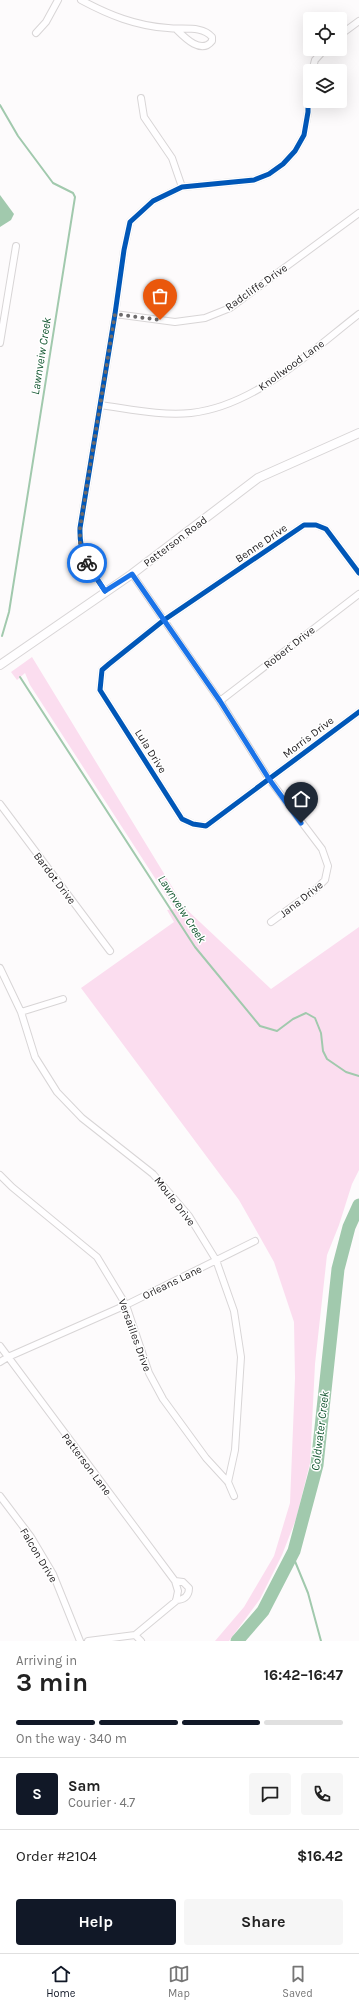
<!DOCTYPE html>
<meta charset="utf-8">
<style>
body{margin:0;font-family:Karla,sans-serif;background:#f6f6f6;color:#222;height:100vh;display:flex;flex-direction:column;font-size:15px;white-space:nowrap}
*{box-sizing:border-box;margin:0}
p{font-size:13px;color:#767676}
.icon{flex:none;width:22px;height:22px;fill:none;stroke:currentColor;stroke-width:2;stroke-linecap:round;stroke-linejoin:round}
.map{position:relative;height:1641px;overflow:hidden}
.panel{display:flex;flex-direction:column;background:#fff;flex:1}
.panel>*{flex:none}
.fabs{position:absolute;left:303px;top:12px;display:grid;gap:8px}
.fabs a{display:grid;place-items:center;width:44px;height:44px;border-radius:4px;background:#fff;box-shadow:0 4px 16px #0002;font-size:20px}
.pin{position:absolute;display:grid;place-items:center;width:34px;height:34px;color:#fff;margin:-41px -17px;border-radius:50% 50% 50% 0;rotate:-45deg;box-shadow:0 0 4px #0007}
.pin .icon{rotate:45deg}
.courier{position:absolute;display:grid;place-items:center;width:40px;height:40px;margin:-20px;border:3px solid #1a73e8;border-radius:50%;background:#fff;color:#222;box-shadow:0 1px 5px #0007}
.head em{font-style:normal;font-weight:700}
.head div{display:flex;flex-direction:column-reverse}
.head{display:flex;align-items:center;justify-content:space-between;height:68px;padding:0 16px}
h1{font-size:26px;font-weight:700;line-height:30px}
.bar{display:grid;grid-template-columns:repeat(4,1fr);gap:6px 4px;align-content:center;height:48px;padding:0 16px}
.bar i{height:5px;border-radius:3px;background:#e0e0e0}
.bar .active{background:#111827}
.bar p{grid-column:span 4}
.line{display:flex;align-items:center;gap:10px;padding:0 16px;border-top:1px solid #e0e0e0}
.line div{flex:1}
.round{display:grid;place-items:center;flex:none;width:42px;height:42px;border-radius:4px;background:#f6f6f6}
.button{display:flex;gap:8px;margin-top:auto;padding:8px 16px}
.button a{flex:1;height:46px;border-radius:4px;background:#111827;color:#fff;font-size:16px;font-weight:700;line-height:46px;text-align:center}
.button a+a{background:#f6f6f6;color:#222}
.dock{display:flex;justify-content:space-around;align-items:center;height:56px;border-top:1px solid #e0e0e0;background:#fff;font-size:11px;color:#767676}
.dock a{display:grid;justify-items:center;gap:2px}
.dock .active{color:#111827}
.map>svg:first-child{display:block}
.green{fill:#fbddef}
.water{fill:#a1c9ad}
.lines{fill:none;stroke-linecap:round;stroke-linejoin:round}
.stream{stroke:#a1c9ad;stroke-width:2}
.river{stroke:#a1c9ad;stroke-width:13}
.minor-casing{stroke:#d8d5d6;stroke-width:8}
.secondary-casing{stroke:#d8d5d6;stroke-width:10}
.minor{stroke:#fffeff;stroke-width:6}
.secondary{stroke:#fffeff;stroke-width:8}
.cycleway-casing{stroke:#fff;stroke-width:8}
.cycleway{stroke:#0057b8;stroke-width:5}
.done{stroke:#6d6b6c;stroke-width:4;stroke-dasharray:0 7.2}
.route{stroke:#1a73e8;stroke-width:5}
.labels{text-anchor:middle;stroke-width:3;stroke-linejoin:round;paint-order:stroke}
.street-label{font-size:11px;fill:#201d1f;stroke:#fff}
.water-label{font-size:12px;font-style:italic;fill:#145731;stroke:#fff}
</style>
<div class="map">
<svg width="359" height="1641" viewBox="0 0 359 1641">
<rect width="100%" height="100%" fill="#fdfbfc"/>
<path class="green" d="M32,657l153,251 86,81 88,-62v243l-7,14 -13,41 -12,30 -12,109 -5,99 -14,56 -14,36 -22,44 -31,42h-14l29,-34 30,-51 16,-53 5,-125 -1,-56 -20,-60 -35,-62 -158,-212 93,-66 -7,-12 8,-1 -145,-224 -5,-12 -8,7 -6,-8z"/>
<path class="water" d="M0,195l14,19 -3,6 -11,7z"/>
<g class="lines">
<path class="stream" d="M0,105l18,31 35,47 20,10 2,4 -66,415 -7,24
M20,677l175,270 65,79 17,5 16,-12 13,-6 9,5 6,15 2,18 4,8 19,13 13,4
M292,1554l16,39 13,48"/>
<path class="river" d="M237,1641l26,-30 31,-60 23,-86 21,-196 11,-42 10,-22"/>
<g class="minor-casing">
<path id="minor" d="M81,0c28,15 55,26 87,28 14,2 34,-3 44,9v4c-11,14 -28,-4 -36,-12
M36,33l10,-11 12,-22
M340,35l19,-14
M312,71l3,-11 10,-11
M141,98l3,19 28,41 10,29
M115,314l60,8 30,-4 25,-10 129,-95
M0,343l16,-97
M100,405c30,4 61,11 91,8 64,-7 119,-61 168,-99
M359,573l-33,-44 -10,-4h-12l-140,95 -55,44 -7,6 -2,20 82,129 11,5 13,2 153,-114
M132,574l88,127 49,78 53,70 6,17 -3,14 -10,10 -44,32
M105,591c-15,-23 -26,-35 -25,-63l35,-214 9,-64 6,-28 23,-21 29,-14 72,-7 15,-6 14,-10 12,-13 9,-16 4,-23v-26l2,-8
M220,701l139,-107
M0,804l110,147
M0,968l21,44 14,45 22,35 25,26 71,56 36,42 27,44 18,51 7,46 -6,93 -7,32
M21,1012l42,-13
M0,1175l12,12 85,70 29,48 23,68 14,26 43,59 22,24 6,14
M0,1346l175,235 3,10 -2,10 -41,34
M0,1362l8,-5 118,-52 129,-64
M0,1496l31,41 22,37 27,67
M175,1581l8,1 6,6c0,9 -6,12 -13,12
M135,1635l6,6
M88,1641l47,-6"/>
</g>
<g class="secondary-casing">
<path id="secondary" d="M0,665l132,-91 126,-96 101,-45"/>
</g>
<use href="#minor" class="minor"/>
<use href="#secondary" class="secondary"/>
<g class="cycleway-casing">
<path id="cycleway" d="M359,573l-33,-44 -10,-4h-12l-140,95 -55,44 -7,6 -2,20 82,129 11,5 13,2 153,-114
M105,591c-15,-23 -26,-35 -25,-63l35,-214 9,-64 6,-28 23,-21 29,-14 72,-7 15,-6 14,-10 12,-13 9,-16 4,-23v-26l2,-8"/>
</g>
<use href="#cycleway" class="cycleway"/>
</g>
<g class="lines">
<path class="done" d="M87,563l-7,-18v-17l35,-214 45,6"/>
<path class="route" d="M87,563l18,28 27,-17 88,127 49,78 32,44"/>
</g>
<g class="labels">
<g class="street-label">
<text transform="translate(256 287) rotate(-35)" y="4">Radcliffe Drive</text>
<text transform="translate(291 365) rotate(-36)" y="4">Knollwood Lane</text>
<text transform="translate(175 541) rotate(-37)" y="4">Patterson Road</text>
<text transform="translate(261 543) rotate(-34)" y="4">Benne Drive</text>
<text transform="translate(289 647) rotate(-38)" y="4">Robert Drive</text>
<text transform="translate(308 737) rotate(-37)" y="4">Morris Drive</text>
<text transform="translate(151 751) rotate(58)" y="4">Lula Drive</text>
<text transform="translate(55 878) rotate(53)" y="4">Bardot Drive</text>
<text transform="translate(301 899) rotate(-38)" y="4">Jana Drive</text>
<text transform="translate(175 1201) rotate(52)" y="4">Moule Drive</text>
<text transform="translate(172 1282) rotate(-26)" y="4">Orleans Lane</text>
<text transform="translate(135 1335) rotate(70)" y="4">Versailles Drive</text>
<text transform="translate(87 1464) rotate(53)" y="4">Patterson Lane</text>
<text transform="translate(39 1555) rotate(59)" y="4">Falcon Drive</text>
</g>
<g class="water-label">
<text transform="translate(41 356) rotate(-81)" y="4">Lawnveiw Creek</text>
<text transform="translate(182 909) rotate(57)" y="4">Lawnveiw Creek</text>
<text transform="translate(320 1431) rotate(-83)" y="4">Coldwater Creek</text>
</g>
</g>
</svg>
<div class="fabs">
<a><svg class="icon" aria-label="locate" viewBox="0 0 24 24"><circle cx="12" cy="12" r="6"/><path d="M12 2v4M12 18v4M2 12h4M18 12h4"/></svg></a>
<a><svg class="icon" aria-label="layers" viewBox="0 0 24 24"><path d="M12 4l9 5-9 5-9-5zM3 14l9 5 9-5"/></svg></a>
</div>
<div class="pin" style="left:160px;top:320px;background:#ea580c"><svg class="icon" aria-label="bag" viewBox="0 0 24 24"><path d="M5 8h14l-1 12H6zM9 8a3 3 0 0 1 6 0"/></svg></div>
<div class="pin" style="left:301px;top:823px;background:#1f2937"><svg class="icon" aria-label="home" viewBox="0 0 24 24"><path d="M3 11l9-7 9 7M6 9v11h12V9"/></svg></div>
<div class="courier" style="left:87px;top:563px"><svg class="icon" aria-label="bike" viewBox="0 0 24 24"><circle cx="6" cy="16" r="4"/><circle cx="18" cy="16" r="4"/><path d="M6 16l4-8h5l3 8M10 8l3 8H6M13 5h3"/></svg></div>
</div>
<section class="panel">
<div class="head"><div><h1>3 min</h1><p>Arriving in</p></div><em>16:42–16:47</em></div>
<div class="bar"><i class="active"></i><i class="active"></i><i class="active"></i><i></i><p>On the way · 340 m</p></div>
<div class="line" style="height:72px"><b class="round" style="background:#111827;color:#fff">S</b><div><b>Sam</b><p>Courier · 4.7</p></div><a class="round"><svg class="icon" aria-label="chat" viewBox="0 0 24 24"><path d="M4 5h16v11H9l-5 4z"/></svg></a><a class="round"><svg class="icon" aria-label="phone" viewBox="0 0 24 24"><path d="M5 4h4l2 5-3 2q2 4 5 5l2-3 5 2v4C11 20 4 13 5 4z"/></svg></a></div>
<div class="line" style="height:52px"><div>Order #2104</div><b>$16.42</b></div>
<div class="button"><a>Help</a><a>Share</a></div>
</section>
<nav class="dock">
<a class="active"><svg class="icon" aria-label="home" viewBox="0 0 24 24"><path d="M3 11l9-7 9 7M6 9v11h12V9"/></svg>Home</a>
<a><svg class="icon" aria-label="map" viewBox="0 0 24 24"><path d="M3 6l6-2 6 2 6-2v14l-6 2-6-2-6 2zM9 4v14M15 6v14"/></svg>Map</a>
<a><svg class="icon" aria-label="saved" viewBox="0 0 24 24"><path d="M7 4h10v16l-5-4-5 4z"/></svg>Saved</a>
</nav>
